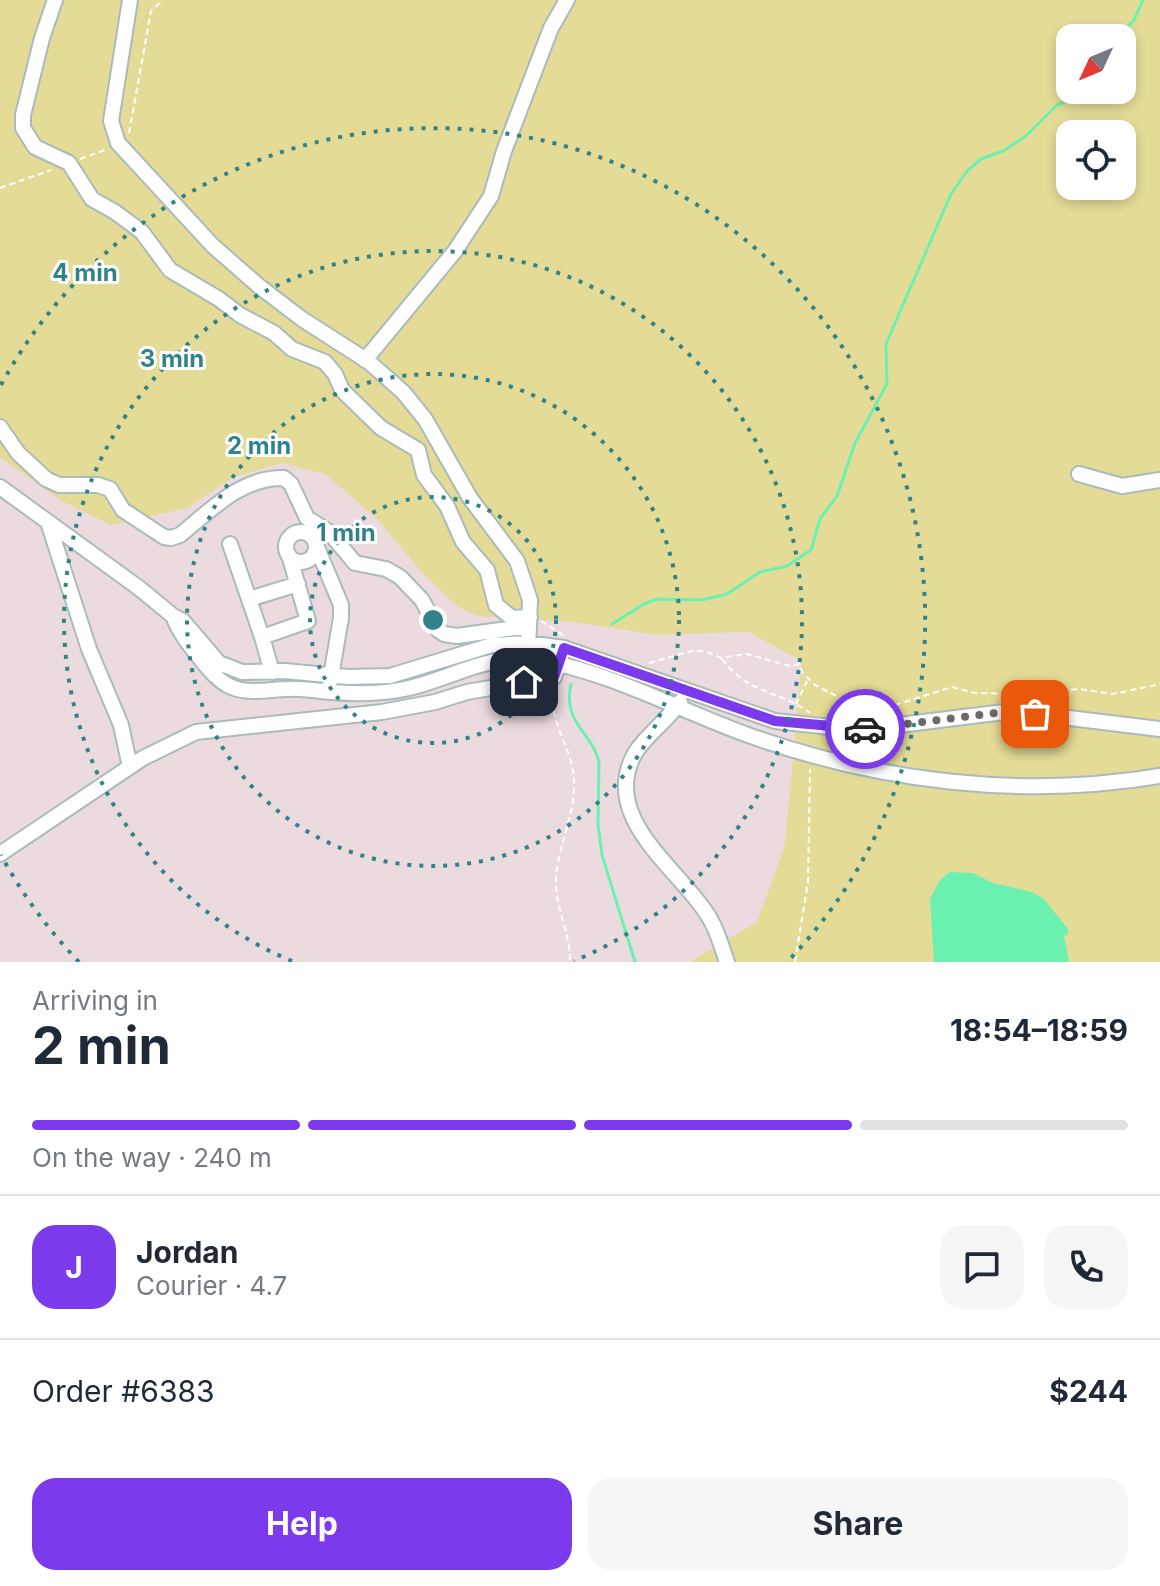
<!DOCTYPE html>
<meta charset="utf-8">
<style>
body{margin:0;font-family:Inter,sans-serif;background:#f6f6f7;color:#1f2937;height:100vh;display:flex;flex-direction:column;font-size:30px;white-space:nowrap}
*{box-sizing:border-box;margin:0}
p{font-size:26px;color:#747a83}
.icon{flex:none;width:44px;height:44px;fill:none;stroke:currentColor;stroke-width:2;stroke-linecap:round;stroke-linejoin:round}
.map{position:relative;height:962px;overflow:hidden}
.panel{display:flex;flex-direction:column;background:#fff;flex:1}
.panel>*{flex:none}
.needle{width:52px;rotate:226deg}
.controls{position:absolute;left:1056px;top:24px;display:grid;gap:16px}
.controls a{display:grid;place-items:center;width:80px;height:80px;border-radius:16px;background:#fff;box-shadow:0 4px 12px #0003;font-size:40px}
.pin{position:absolute;display:grid;place-items:center;width:68px;height:68px;color:#fff;margin:-34px;border-radius:16px;box-shadow:0 4px 12px #0006}
.courier{position:absolute;display:grid;place-items:center;width:80px;height:80px;margin:-40px;border:6px solid #7c3aed;border-radius:50%;background:#fff;color:#222;box-shadow:0 2px 10px #0007}
.summary em{font-style:normal;font-weight:700}
.summary div{display:flex;flex-direction:column-reverse}
.summary{display:flex;align-items:center;justify-content:space-between;height:136px;padding:0 32px}
h1{font-size:52px;font-weight:700;line-height:60px}
.bar{display:grid;grid-template-columns:repeat(4,1fr);gap:12px 8px;align-content:center;height:96px;padding:0 32px}
.bar i{height:10px;border-radius:6px;background:#e0e1e3}
.bar .active{background:#7c3aed}
.bar p{grid-column:span 4}
.line{display:flex;align-items:center;gap:20px;padding:0 32px;border-top:2px solid #e0e1e3}
.line div{flex:1}
.round{display:grid;place-items:center;flex:none;width:84px;height:84px;border-radius:24px;background:#f6f6f7}
.primary-button{display:flex;gap:16px;margin-top:auto;padding:16px 32px}
.primary-button a{flex:1;height:92px;border-radius:24px;background:#7c3aed;color:#fff;font-size:32px;font-weight:700;line-height:92px;text-align:center}
.primary-button a+a{background:#f6f6f7;color:#1f2937}
.map>svg:first-child{display:block}
.green{fill:#e4dc96;fill-rule:evenodd}
.water{fill:#6bf1af}
.lines{fill:none;stroke-linecap:round;stroke-linejoin:round}
.stream{stroke:#6bf1af;stroke-width:3}
.minor-casing{stroke:#abbaba;stroke-width:18}
.path{stroke:#fff;stroke-width:2;stroke-dasharray:6 4;stroke-linecap:butt}
.minor{stroke:#fff;stroke-width:14}
.done{stroke:#6e6869;stroke-width:8;stroke-dasharray:0 14.4}
.route{stroke:#7c3aed;stroke-width:10}
.ring{fill:none;stroke:#308489;stroke-width:4;stroke-dasharray:4 8}
.centre{fill:#308489;stroke:#fff;stroke-width:4}
.ring-label{font-size:24px;text-anchor:middle;font-weight:bold;fill:#308489;stroke:#fff;stroke-width:6;stroke-linejoin:round;paint-order:stroke}
</style>
<div class="map">
<svg width="1160" height="962" viewBox="0 0 1160 962">
<rect width="100%" height="100%" fill="#ecdbde"/>
<path class="green" d="M0,0h1160v962h-470l67,-40 28,-77 17,-184 -54,-29 -91,3 -83,-13 -96,-6 -20,-9 -34,-32 -48,-57 -51,-44 -44,-11 -47,14 -47,31 -76,17 -51,-25 -60,-43zM1070,38h52v52h-52zM1070,134h52v52h-52z"/>
<path class="water" d="M950,872l23,1 20,10 39,9 12,7 24,30v5l-4,2 5,26h-135l-4,-63 10,-19z"/>
<g class="lines">
<path class="stream" d="M1117,38l17,-18 9,-20
M612,624l32,-20 13,-5 45,1 25,-6 33,-22 27,-6 24,-16 9,-31 17,-23 18,-53 32,-59 -1,-40 65,-150 16,-23 14,-12 22,-8 23,-15 31,-31 35,-15
M571,684c-9,39 21,48 28,78l-1,62 4,31 33,107"/>
<g class="minor-casing">
<path id="minor" d="M55,0l-13,38 -19,77v13l12,19 34,16 23,36 23,13 27,20 28,38 49,29 21,16 34,18 18,16 33,13 10,12 7,16 39,38 37,22 6,25 23,31 16,36 24,28 9,35 16,13 18,-1
M130,0l-19,121 7,22 95,103 47,41 42,32 67,43 34,30 22,27 45,79 47,63 13,39 -2,50
M365,360l90,-109 36,-55 13,-45 47,-123 16,-28
M0,427l18,26 28,26 13,6h39l12,4 13,21 41,27 7,1 9,-3c31,-25 61,-58 104,-57l7,6 16,34 22,14 26,31 31,6 14,8 22,23 16,30 6,4 13,2 71,-10
M1079,474l43,12 38,-6
M0,487l139,101 34,28 10,5 36,42 23,9 43,-1 63,6 42,-1 102,-31 35,-2 37,5 211,73 84,9 153,-19 148,18
M48,522l41,127 32,76 9,42
M286 547a15 15 0 1 1 30 0a15 15 0 1 1-30 0Z
M230,544l32,93
M316,545l25,60v13l-11,64
M249,599l49,-15
M173,616c6,16 15,27 26,41 9,11 17,22 30,29 18,9 40,3 60,3 14,-1 28,2 42,3 26,2 53,2 78,-4 43,-10 83,-36 129,-28 70,11 143,51 210,75 131,47 275,64 412,41
M272,672l-10,-35 46,-16 -18,-63
M680,702c-13,19 -33,32 -45,51 -35,63 39,112 70,158 11,15 16,34 22,51
M0,854l143,-96 53,-26 186,-20 53,-10 32,-10 87,-15 7,-20"/>
</g>
<path class="path" d="M129,133l22,-122 12,-11
M80,159l28,-10
M0,188l51,-18
M541,621l22,14
M722,659c27,36 57,31 88,54
M649,663l43,-12h13l16,7 26,-4 43,12 9,-2 3,8 13,13 55,28 82,-26 23,6 56,1 48,-5 34,5 47,-10
M553,691c-4,32 20,58 21,89 2,36 -18,68 -18,103 0,28 15,51 14,79
M796,704l11,-23
M795,962l13,-80 2,-113"/>
<use href="#minor" class="minor"/>
</g>
<g class="lines">
<path class="done" d="M865,729l147,-18 23,3"/>
<path class="route" d="M524,682l30,-5 10,-29 211,73 90,8"/>
</g>
<g class="ring">
<circle cx="433" cy="620" r="123"/>
<circle cx="433" cy="620" r="246"/>
<path d="M292 961A369 369 0 1 1 574 961"/>
<path d="M79 962A492 492 0 0 1 1 855M1 385A492 492 0 1 1 787 962"/>
</g>
<circle cx="433" cy="620" r="12" class="centre"/>
<g class="ring-label">
<text x="85" y="281">4 min</text>
<text x="172" y="367">3 min</text>
<text x="259" y="454">2 min</text>
<text x="346" y="541">1 min</text>
</g>
</svg>
<div class="controls">
<a><svg class="needle" viewBox="-14 -14 28 28"><path d="M0-13l5 13h-10z" fill="#e53935"/><path d="M0 13l5-13h-10z" fill="#747a83"/></svg></a>
<a><svg class="icon" aria-label="locate" viewBox="0 0 24 24"><circle cx="12" cy="12" r="6"/><path d="M12 2v4M12 18v4M2 12h4M18 12h4"/></svg></a>
</div>
<div class="pin" style="left:1035px;top:714px;background:#ea580c"><svg class="icon" aria-label="bag" viewBox="0 0 24 24"><path d="M5 8h14l-1 12H6zM9 8a3 3 0 0 1 6 0"/></svg></div>
<div class="pin" style="left:524px;top:682px;background:#1f2937"><svg class="icon" aria-label="home" viewBox="0 0 24 24"><path d="M3 11l9-7 9 7M6 9v11h12V9"/></svg></div>
<div class="courier" style="left:865px;top:729px"><svg class="icon" aria-label="car" viewBox="0 0 24 24"><path d="M5 17H2v-5l4-1 3-4h7l3 4 3 1v5h-3M9 17h6M6 11h13"/><circle cx="7" cy="17" r="2"/><circle cx="17" cy="17" r="2"/></svg></div>
</div>
<section class="panel">
<div class="summary"><div><h1>2 min</h1><p>Arriving in</p></div><em>18:54–18:59</em></div>
<div class="bar"><i class="active"></i><i class="active"></i><i class="active"></i><i></i><p>On the way · 240 m</p></div>
<div class="line" style="height:144px"><b class="round" style="background:#7c3aed;color:#fff">J</b><div><b>Jordan</b><p>Courier · 4.7</p></div><a class="round"><svg class="icon" aria-label="chat" viewBox="0 0 24 24"><path d="M4 5h16v11H9l-5 4z"/></svg></a><a class="round"><svg class="icon" aria-label="phone" viewBox="0 0 24 24"><path d="M5 4h4l2 5-3 2q2 4 5 5l2-3 5 2v4C11 20 4 13 5 4z"/></svg></a></div>
<div class="line" style="height:104px"><div>Order #6383</div><b>$244</b></div>
<div class="primary-button"><a>Help</a><a>Share</a></div>
</section>
